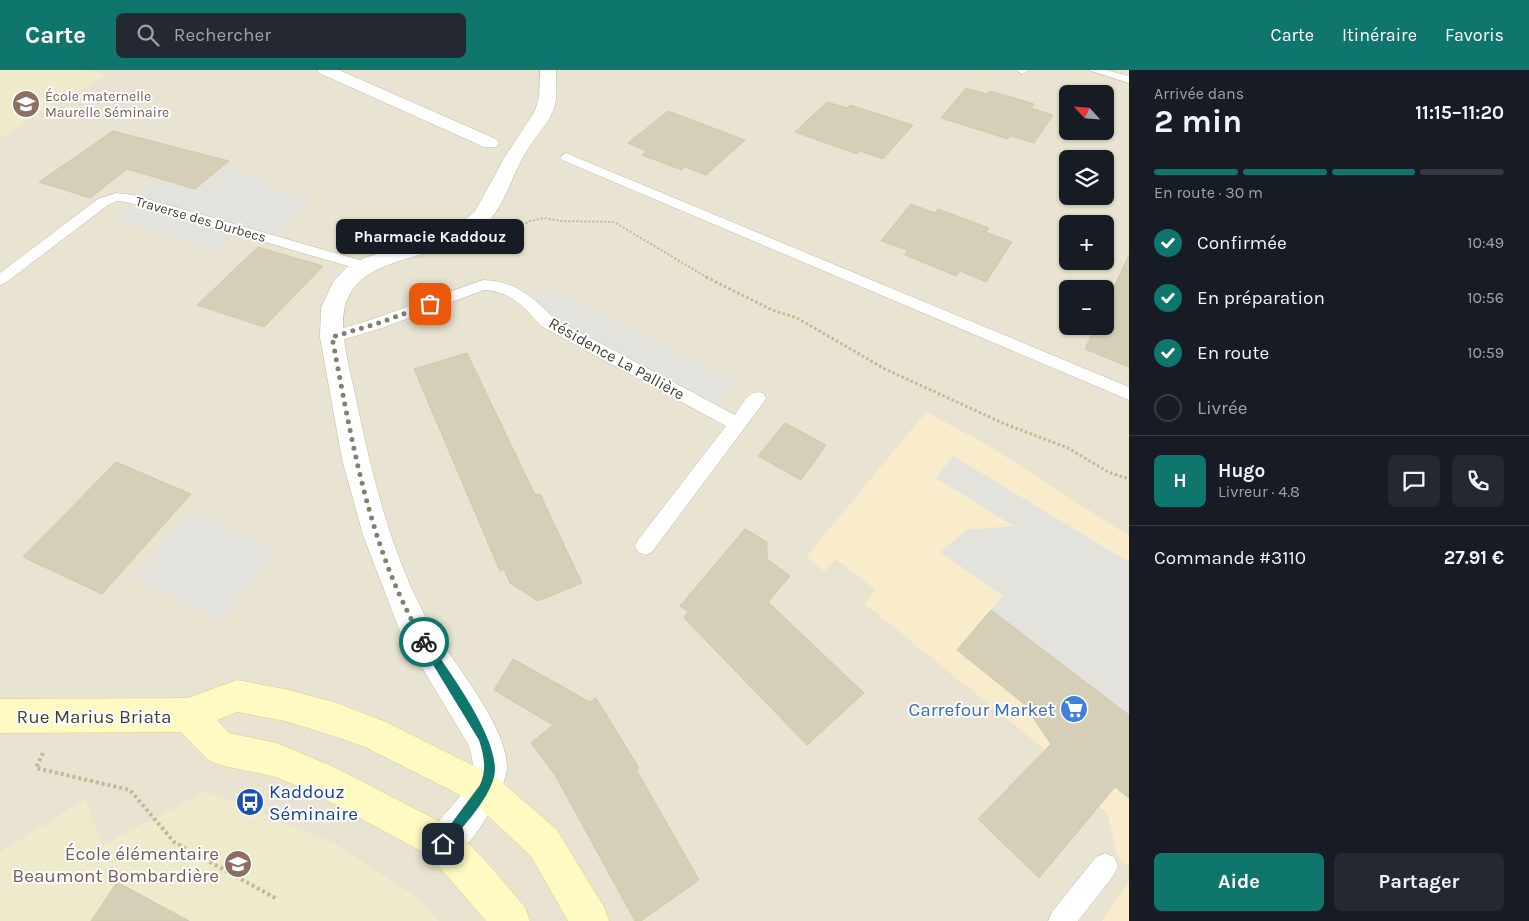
<!DOCTYPE html>
<html lang="fr">
<meta charset="utf-8">
<style>
body{margin:0;font-family:Karla,sans-serif;background:#242831;color:#f1f3f6;height:100vh;display:flex;flex-direction:column;font-size:19px;white-space:nowrap}
*{box-sizing:border-box;margin:0}
p{font-size:16px;color:#9ea1a6}
.icon{flex:none;width:28px;height:28px;fill:none;stroke:currentColor;stroke-width:2;stroke-linecap:round;stroke-linejoin:round}
.map{position:relative;flex:1;overflow:hidden}
.details{display:flex;flex-direction:column;background:#171b24;width:400px}
.details>*{flex:none}
.needle{width:32px;rotate:296deg}
.buttons{position:absolute;left:1059px;top:15px;display:grid;gap:10px}
.buttons a{display:grid;place-items:center;width:55px;height:55px;border-radius:8px;background:#171b24;box-shadow:0 1px 4px #0004;font-size:25px}
.pin{position:absolute;display:grid;place-items:center;width:42px;height:42px;color:#fff;margin:-21px;border-radius:10px;box-shadow:0 2px 8px #0006}
.courier{position:absolute;display:grid;place-items:center;width:50px;height:50px;margin:-25px;border:4px solid #0f766e;border-radius:50%;background:#fff;color:#222;box-shadow:0 1px 6px #0007}
.bubble{position:absolute;height:35px;border-radius:8px;background:#171b24;box-shadow:0 1px 4px #0004;font-size:16px;font-weight:700;line-height:35px;text-align:center}
.overview em{font-style:normal;font-weight:700}
.overview div{display:flex;flex-direction:column-reverse}
.overview{display:flex;align-items:center;justify-content:space-between;height:85px;padding:0 25px}
h1{font-size:32px;font-weight:700;line-height:38px}
.bar{display:grid;grid-template-columns:repeat(4,1fr);gap:8px 5px;align-content:center;height:60px;padding:0 25px}
.bar i{height:6px;border-radius:4px;background:#363941}
.bar .on{background:#0f766e}
.bar p{grid-column:span 4}
.line{display:flex;align-items:center;gap:12px;padding:0 25px;border-top:1px solid #363941}
.line div{flex:1}
.round{display:grid;place-items:center;flex:none;width:52px;height:52px;border-radius:8px;background:#242831}
ol{padding:0 25px;list-style:none}
li{display:flex;align-items:center;gap:15px;height:55px}
li p{margin-inline-start:auto}
li .icon{padding:5px;border-radius:50%;background:#0f766e;color:#fff;stroke-width:4}
li:last-child{color:#9ea1a6}
li i{width:28px;height:28px;border:2px solid #363941;border-radius:50%}
.action{display:flex;gap:10px;margin-top:auto;padding:10px 25px}
.action a{flex:1;height:58px;border-radius:8px;background:#0f766e;color:#fff;font-size:20px;font-weight:700;line-height:58px;text-align:center}
.action a+a{background:#242831;color:#f1f3f6}
header{display:flex;align-items:center;gap:30px;box-sizing:border-box;height:70px;padding:0 25px;background:#0f766e;color:#fff}
header strong{font-size:24px}
nav{display:flex;gap:28px;margin-inline-start:auto;font-size:18px}
.search{width:350px;height:45px;background:#242831;display:flex;align-items:center;gap:12px;box-sizing:border-box;padding:0 18px;border-radius:8px;color:#9ea1a6;font-size:19px}
main{display:flex;flex:1;min-height:0}
.map>svg:first-child{display:block}
.residential{fill:#e8e4d1;fill-rule:evenodd}
.commercial{fill:#f8eccc}
.education{fill:#eeeacc}
.parking{fill:#e4e2dd}
.building{fill:#d6cfb8;stroke:#d2c8ab}
.lines{fill:none;stroke-linecap:round;stroke-linejoin:round}
.lane-casing{stroke:#c0bba5;stroke-width:1}
.street-casing{stroke:#c0bba5;stroke-width:1}
.secondary-casing{stroke:#d8d08f;stroke-width:1}
.path-far2{stroke:#c3ba95;stroke-width:2;stroke-dasharray:2 2;stroke-linecap:butt}
.path-far1{stroke:#c3ba95;stroke-width:3;stroke-dasharray:2.5 2.5;stroke-linecap:butt}
.path{stroke:#c3ba95;stroke-width:4;stroke-dasharray:3 3;stroke-linecap:butt}
.lane{fill:#fff;fill-rule:evenodd}
.street{fill:#fff;fill-rule:evenodd}
.secondary{fill:#fff9c2;fill-rule:evenodd}
.route{fill:#0f766e}
.done{stroke:#837f71;stroke-width:5;stroke-dasharray:0 9}
.labels{text-anchor:middle;stroke-width:4;stroke-linejoin:round;paint-order:stroke}
.far-education-label{font-size:14px;fill:#785e54;stroke:#fff;text-anchor:start}
.far-street-label{font-size:14px;fill:#464233;stroke:#fff}
.street-label{font-size:16px;fill:#464233;stroke:#fff}
.near-shop-label{font-size:19px;fill:#366cbe;stroke:#fff;text-anchor:end}
.near-street-label{font-size:19px;fill:#464233;stroke:#fff}
.near-transit-label{font-size:19px;fill:#164399;stroke:#fff;text-anchor:start}
.near-education-label{font-size:19px;fill:#785e54;stroke:#fff;text-anchor:end}
</style>
<header>
<strong>Carte</strong>
<div class="search"><svg class="icon" aria-label="search" viewBox="0 0 24 24"><circle cx="10" cy="10" r="6"/><path d="M15 15l6 6"/></svg>Rechercher</div>
<nav><a>Carte</a><a>Itinéraire</a><a>Favoris</a></nav>
</header>
<main>
<div class="map">
<svg width="1129" height="851" viewBox="0 0 1129 851">
<rect width="100%" height="100%" fill="#f4f1e4"/>
<path class="residential" d="M0,0h1129v851h-1129zM1068,24h37v37h-37zM1068,89h37v37h-37zM1068,154h37v37h-37zM1068,219h37v37h-37z"/>
<path class="commercial" d="M926,342l60,32 143,92v330l-12,-11 -10,-42 -34,-28 6,-8 -214,-173 10,-15 -39,-30 -12,12 -18,-14z
M1129,812v39h-27z"/>
<path class="education" d="M0,0h82l26,4 -44,27 -5,-1 -59,39z
M206,721l126,51 88,57 18,22h-438v-69l85,-53 18,46z"/>
<path class="parking" d="M223,98l41,11 -4,5 51,16 -39,38 -33,-8 -22,20 -103,-31 22,-17 -4,-3 24,-19 40,10z
M549,217l187,95 -27,27 -162,-87 -18,-20z
M953,386l176,106v152l-138,-104 12,-14 -63,-44 27,-22 47,-4 -78,-48z
M190,442l85,38 -53,71 -88,-43z"/>
<path class="building" d="M966,18l21,6 3,-3 44,13 -3,4 22,7 -19,28 -23,-7 -3,3 -67,-21z
M827,32l20,6 3,-3 63,20 -30,34 -23,-8 -3,3 -62,-22z
M668,41l77,29 -39,35 -21,-8 -3,3 -40,-15 4,-4 -18,-8z
M113,61l116,30 -34,28 -68,-20 -37,29 -51,-16z
M911,134l24,9 3,-4 51,19 -3,4 26,10 -26,40 -26,-11 -4,5 -51,-21 2,-5 -26,-9z
M258,177l65,19 -59,61 -67,-22z
M1129,185v112l-44,-18 11,-23h9v-20z
M467,283l68,142 5,-1 42,89 -44,18 -28,-18 -6,-14 -4,2 -86,-202z
M785,353l41,22 -25,35 -43,-24z
M116,392l75,32 -89,100 -79,-37z
M745,459l22,13v17l23,17 -22,26 96,91 -57,52 -123,-127 4,-6 -8,-6z
M991,540l138,105v83l-14,-11 -76,91 -61,-59 73,-75 -28,-41 -66,-53z
M513,589l77,43 6,-4 43,70 -3,1 63,111 -58,41h-6l-80,-146 -24,-32 22,-18 -59,-35z
M117,812l72,39h-98z"/>
<g class="lines">
<g class="lane-casing">
<path id="lane" d="M1016,0h12v1l-6,3z
M1088,0h18l23,6v7z
M566,83l563,234v13l-567,-240 -2,-3z
M116,123l17,2 237,68 2,3 -7,5 -238,-69 -10,-1 -9,4 -103,78 -5,2v-12l98,-74z
M483,210c31,1 49,16 70,38l182,97c7,-10 14,-26 28,-22l3,5 -3,5 -111,149 -7,3 -7,-3 -3,-6 3,-6 88,-114 -185,-100c-16,-19 -31,-35 -57,-36l-102,38 -50,15 -6,-2 -2,-4 2,-4 44,-13z
M1105,783l9,4 4,9 -4,9 -36,46h-30l4,-9 44,-55z"/>
</g>
<g class="street-casing">
<path id="street" d="M317,0h22l157,69 3,4 -3,4h-12l-165,-74z
M540,0h16c0,12 2,26 -2,38 -5,16 -18,27 -26,41 -18,27 -24,66 -53,84 -51,34 -142,18 -131,105 2,20 8,41 12,61 15,72 33,146 66,211 22,44 82,107 85,155 1,23 -33,77 -51,91 -3,2 -9,4 -13,5l-13,-5 -5,-13c10,-25 39,-43 47,-68 3,-9 -1,-21 -4,-31l-69,-115 -36,-94 -21,-76 -22,-122 1,-29 12,-26 14,-15 20,-10 70,-21 22,-11 16,-14 31,-56 29,-44 4,-14z"/>
</g>
<g class="secondary-casing">
<path id="secondary" d="M237,610l48,9 52,14 49,19 110,55 61,53 47,77 5,14h-41l-37,-65 -59,-55 -107,-54 -28,-10 -52,-16 -48,-9 -20,8 12,13 48,10 59,25 120,62 33,35 36,42 5,14h-44l-56,-65 -118,-64 -36,-15 -56,-12 -12,-5 -27,-28 -181,1v-34l188,-1z"/>
</g>
<path class="path-far2" d="M508,163l22,-12 14,-3 16,3 54,1 94,56"/>
<path class="path-far1" d="M706,207l66,33 25,8 88,51 120,55 63,24 40,24 21,7"/>
<path class="path" d="M43,683l-7,15 94,22 44,52 103,57"/>
<use href="#lane" class="lane"/>
<use href="#street" class="street"/>
<use href="#secondary" class="secondary"/>
</g>
<path class="route" d="M424,567l3,2c20,30 76,103 67,138 -6,24 -33,51 -47,70l-4,2 -5,-5 1,-4 41,-55c7,-16 4,-29 -1,-45l-58,-95v-6z"/>
<g class="lines">
<path class="done" d="M424,572c-55,-92 -72,-201 -92,-305l44,-13 54,-20"/>
</g>
<defs>
<g id="school-disc" transform="scale(1.4375)"><circle r="9.5" fill="#8d6e63" stroke="#fff"/><path d="M0-5L7-2L0 1L-7-2ZM-4 1L0 2.5L4 1V4Q0 6-4 4Z" fill="#fff"/></g>
<g id="supermarket-disc" transform="scale(1.4375)"><circle r="9.5" fill="#3f7fe0" stroke="#fff"/><path d="M-6-5.5h2.5l.6 2H6L4.5 2H-2.5L-4.4-4H-6ZM-1.5 3.2a1.3 1.3 0 1 0 .1 0ZM3 3.2a1.3 1.3 0 1 0 .1 0Z" fill="#fff"/></g>
<g id="bus-disc" transform="scale(1.4375)"><circle r="9.5" fill="#1a4fb4" stroke="#fff"/><path d="M-5-6H5V4H4V6H2V4H-2V6H-4V4H-5ZM-3.5-4V0h7V-4ZM-3.5 1.2v1.5H-2V1.2ZM2 1.2v1.5H3.5V1.2Z" fill="#fff"/></g>
</defs>
<g fill-rule="evenodd">
<use href="#school-disc" x="26" y="34"/>
<use href="#supermarket-disc" x="1074" y="639"/>
<use href="#bus-disc" x="250" y="732"/>
<use href="#school-disc" x="238" y="794"/>
</g>
<g class="labels">
<g class="far-education-label">
<text x="45" y="31">École maternelle<tspan x="45" dy="16">Maurelle Séminaire</tspan></text>
</g>
<g class="far-street-label">
<text transform="translate(201 149) rotate(16)" y="5">Traverse des Durbecs</text>
</g>
<g class="street-label">
<text transform="translate(617 288) rotate(29)" y="6">Résidence La Pallière</text>
</g>
<g class="near-shop-label">
<text x="1055" y="646">Carrefour Market</text>
</g>
<g class="near-street-label">
<text x="94" y="653">Rue Marius Briata</text>
</g>
<g class="near-transit-label">
<text x="269" y="728">Kaddouz<tspan x="269" dy="22">Séminaire</tspan></text>
</g>
<g class="near-education-label">
<text x="219" y="790">École élémentaire<tspan x="219" dy="22">Beaumont Bombardière</tspan></text>
</g>
</g>
</svg>
<div class="buttons">
<a><svg class="needle" viewBox="-14 -14 28 28"><path d="M0-13l5 13h-10z" fill="#e53935"/><path d="M0 13l5-13h-10z" fill="#9ea1a6"/></svg></a>
<a><svg class="icon" aria-label="layers" viewBox="0 0 24 24"><path d="M12 4l9 5-9 5-9-5zM3 14l9 5 9-5"/></svg></a>
<a>+</a>
<a>−</a>
</div>
<div class="pin" style="left:430px;top:234px;background:#ea580c"><svg class="icon" aria-label="bag" viewBox="0 0 24 24"><path d="M5 8h14l-1 12H6zM9 8a3 3 0 0 1 6 0"/></svg></div>
<div class="pin" style="left:443px;top:774px;background:#1f2937"><svg class="icon" aria-label="home" viewBox="0 0 24 24"><path d="M3 11l9-7 9 7M6 9v11h12V9"/></svg></div>
<div class="courier" style="left:424px;top:572px"><svg class="icon" aria-label="bike" viewBox="0 0 24 24"><circle cx="6" cy="16" r="4"/><circle cx="18" cy="16" r="4"/><path d="M6 16l4-8h5l3 8M10 8l3 8H6M13 5h3"/></svg></div>
<div class="bubble" style="left:336px;top:149px;width:188px">Pharmacie Kaddouz</div>
</div>
<section class="details">
<div class="overview"><div><h1>2 min</h1><p>Arrivée dans</p></div><em>11:15–11:20</em></div>
<div class="bar"><i class="on"></i><i class="on"></i><i class="on"></i><i></i><p>En route · 30 m</p></div>
<ol>
<li><svg class="icon" aria-label="check" viewBox="0 0 24 24"><path d="M5 12l5 5 9-10"/></svg>Confirmée<p>10:49</p></li>
<li><svg class="icon" aria-label="check" viewBox="0 0 24 24"><path d="M5 12l5 5 9-10"/></svg>En préparation<p>10:56</p></li>
<li><svg class="icon" aria-label="check" viewBox="0 0 24 24"><path d="M5 12l5 5 9-10"/></svg>En route<p>10:59</p></li>
<li><i></i>Livrée</li>
</ol>
<div class="line" style="height:90px"><b class="round" style="background:#0f766e;color:#fff">H</b><div><b>Hugo</b><p>Livreur · 4.8</p></div><a class="round"><svg class="icon" aria-label="chat" viewBox="0 0 24 24"><path d="M4 5h16v11H9l-5 4z"/></svg></a><a class="round"><svg class="icon" aria-label="phone" viewBox="0 0 24 24"><path d="M5 4h4l2 5-3 2q2 4 5 5l2-3 5 2v4C11 20 4 13 5 4z"/></svg></a></div>
<div class="line" style="height:65px"><div>Commande #3110</div><b>27.91 €</b></div>
<div class="action"><a>Aide</a><a>Partager</a></div>
</section>
</main>
